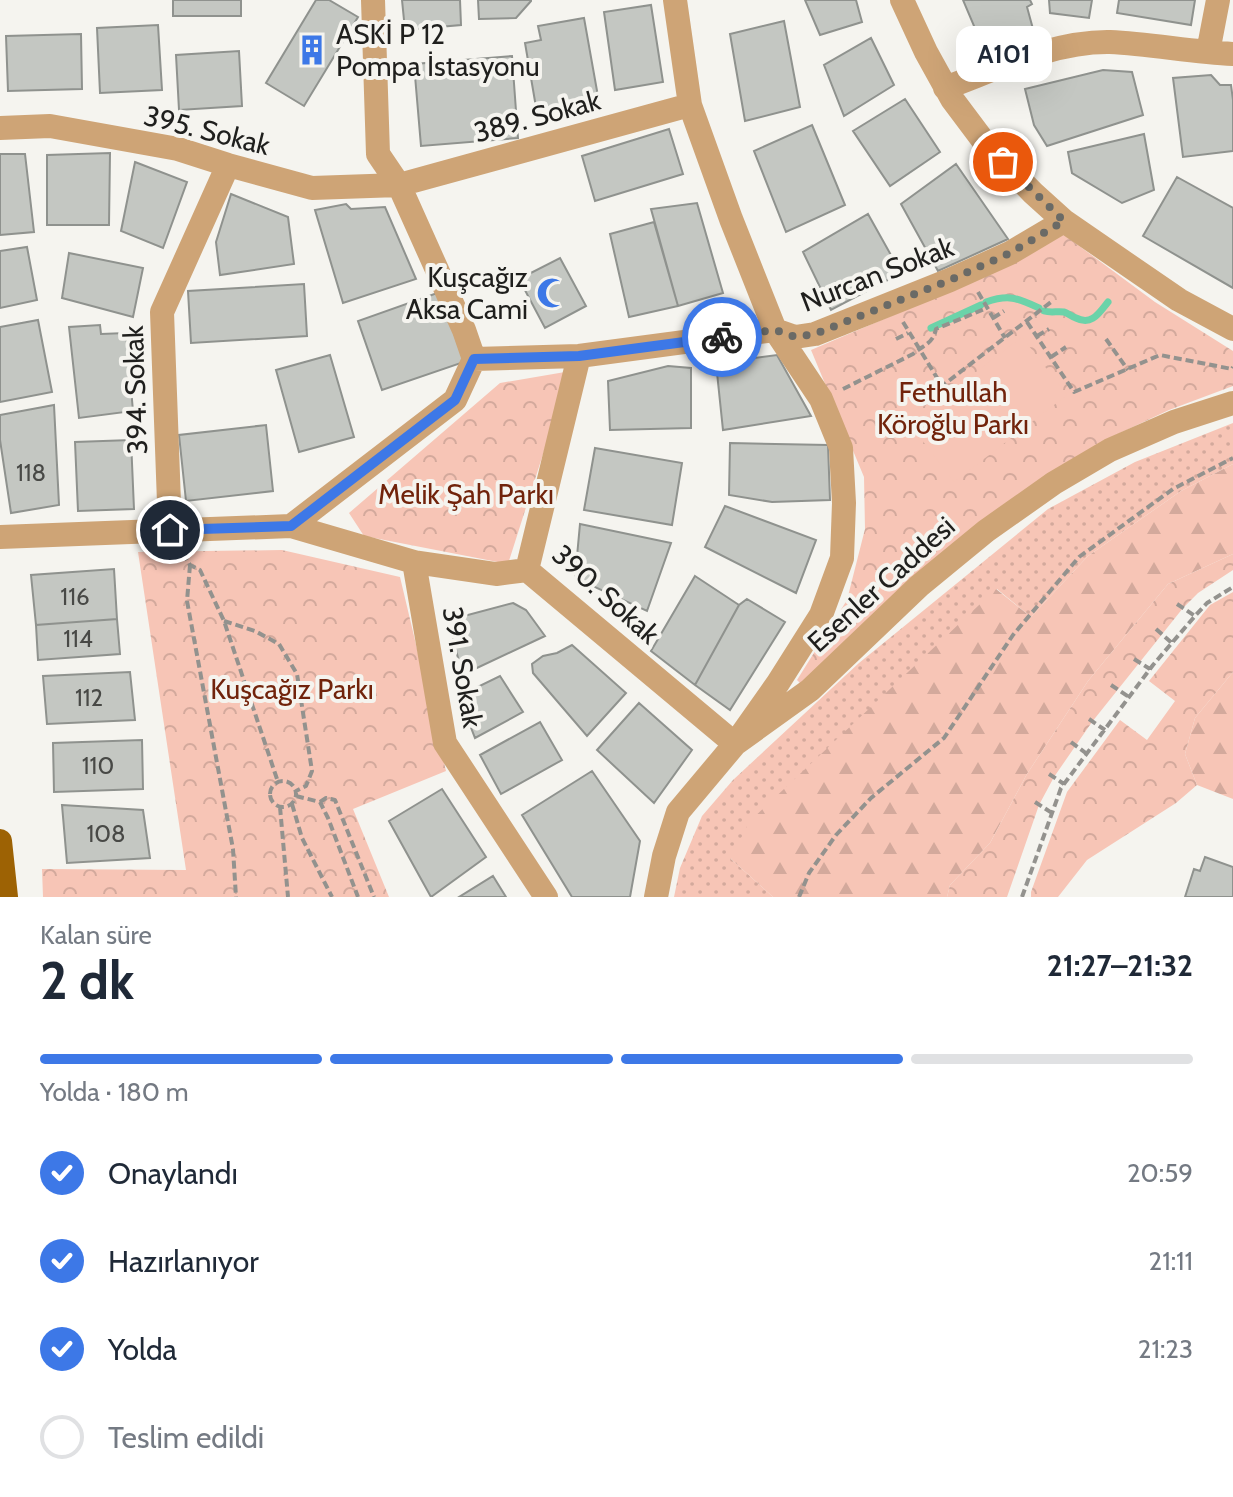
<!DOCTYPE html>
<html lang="tr">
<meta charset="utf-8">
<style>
body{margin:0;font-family:Cabin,sans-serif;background:#f6f6f7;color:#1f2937;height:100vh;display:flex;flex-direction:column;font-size:30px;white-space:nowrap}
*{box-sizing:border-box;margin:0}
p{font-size:26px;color:#747a83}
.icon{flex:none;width:44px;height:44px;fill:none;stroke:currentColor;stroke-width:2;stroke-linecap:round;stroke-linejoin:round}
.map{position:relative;height:897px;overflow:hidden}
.sheet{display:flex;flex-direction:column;background:#fff;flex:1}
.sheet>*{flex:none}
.pin{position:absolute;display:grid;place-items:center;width:68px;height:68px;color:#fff;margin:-34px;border:4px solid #fff;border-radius:50%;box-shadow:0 2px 8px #0007}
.courier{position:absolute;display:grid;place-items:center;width:80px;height:80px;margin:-40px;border:6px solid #3d78e7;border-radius:50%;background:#fff;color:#222;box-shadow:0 2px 10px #0007}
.bubble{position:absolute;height:56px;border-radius:16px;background:#fff;box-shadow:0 8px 32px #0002;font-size:26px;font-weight:800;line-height:56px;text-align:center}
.headline em{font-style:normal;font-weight:800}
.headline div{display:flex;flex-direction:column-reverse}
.headline{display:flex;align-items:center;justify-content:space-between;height:136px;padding:0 40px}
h1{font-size:52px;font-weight:800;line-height:60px}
.bar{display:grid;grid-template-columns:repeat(4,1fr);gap:12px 8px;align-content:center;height:96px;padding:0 40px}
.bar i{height:10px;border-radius:6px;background:#e0e1e3}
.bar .on{background:#3d78e7}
.bar p{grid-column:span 4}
ol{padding:0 40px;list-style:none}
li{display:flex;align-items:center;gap:24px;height:88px}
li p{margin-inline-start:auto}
li .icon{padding:8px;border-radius:50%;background:#3d78e7;color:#fff;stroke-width:4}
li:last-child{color:#747a83}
li i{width:44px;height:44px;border:4px solid #e0e1e3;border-radius:50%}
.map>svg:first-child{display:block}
.grass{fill:url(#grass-dots)}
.forest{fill:url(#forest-firs)}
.park{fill:url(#park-crowns)}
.garden{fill:#f7c5b6}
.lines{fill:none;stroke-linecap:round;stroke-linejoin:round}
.stream{stroke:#6bd3a9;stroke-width:7}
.building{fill:#c4c7c2;stroke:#8f928e;stroke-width:2}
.path{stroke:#93928e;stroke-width:4;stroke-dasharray:8 4;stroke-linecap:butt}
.minor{stroke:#cea476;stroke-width:24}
.major{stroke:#9d6204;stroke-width:24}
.done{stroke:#6a6a66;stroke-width:8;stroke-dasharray:0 14.4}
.route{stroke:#3d78e7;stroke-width:10}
.labels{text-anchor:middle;stroke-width:8;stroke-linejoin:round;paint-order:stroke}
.number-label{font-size:24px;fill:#484946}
.poi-label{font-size:28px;fill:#1f1f1d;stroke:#f5f4ef;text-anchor:start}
.street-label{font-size:28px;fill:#1f1f1d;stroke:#f5f4ef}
.park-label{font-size:28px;fill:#71230b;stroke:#f5f4ef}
</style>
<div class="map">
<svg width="1233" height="897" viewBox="0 0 1233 897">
<defs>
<pattern id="grass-dots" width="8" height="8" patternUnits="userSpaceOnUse" patternTransform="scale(2)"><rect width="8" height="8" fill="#f7c5b6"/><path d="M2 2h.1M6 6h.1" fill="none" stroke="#d3a99c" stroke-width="1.8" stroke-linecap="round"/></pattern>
<pattern id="forest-firs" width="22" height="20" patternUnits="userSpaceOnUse" patternTransform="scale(2)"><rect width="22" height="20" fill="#f7c5b6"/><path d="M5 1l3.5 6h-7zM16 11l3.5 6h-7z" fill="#d3a99c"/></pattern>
<pattern id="park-crowns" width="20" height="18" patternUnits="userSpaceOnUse" patternTransform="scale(2)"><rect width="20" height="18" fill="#f7c5b6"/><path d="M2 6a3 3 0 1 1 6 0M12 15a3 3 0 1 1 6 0" fill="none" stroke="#d3a99c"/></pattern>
</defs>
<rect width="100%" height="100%" fill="#f5f4ef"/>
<path class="grass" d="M1233,423v41l-52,27 -93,65 -57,61 -34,-28 -266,270 42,38h-99l6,-29 22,-52 31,-36 126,-117 189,-154 87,-47z"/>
<path class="forest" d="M1233,464v90l-65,30 -80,97 -61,93 -37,69 -40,42 -3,12h-174l-42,-38 18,-37 247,-233 35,28 57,-61 93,-65z
M1233,672v127l-36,-14 -12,-31 10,-36z"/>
<path class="park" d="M1063,234l92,68 78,49v35l-64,24 -66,31 -302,243 -4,-4 50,-80 18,-71 -1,-52 -53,-127 160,-68z
M565,372l1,10 -58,182 -144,-28 -15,-23 151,-130z
M282,550l118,27 46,194 -93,38 36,88h-346l-1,-28 144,1 -48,-318z
M1233,554v16l-35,23 -15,15 -91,114 -38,55 -15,28 -32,92h-60l3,-12 40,-42 37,-69 61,-93 80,-97z
M1233,592v80l-38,46 -10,36 12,31 -21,18 -89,57 -29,37h-27v-5l36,-100 53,-72 27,20 28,-39 -26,-20 61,-76z"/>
<path class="garden" d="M1022,337l45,58 -113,87 -45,-59z"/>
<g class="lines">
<path class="stream" d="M986,302c23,-8 31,-4 53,6
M1044,311c7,2 13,0 20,1 4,1 8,5 12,6 16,8 23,-5 32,-16
M931,328l50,-23"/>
</g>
<path class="building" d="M173,0h68v16h-68z
M316,0h13l29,17 -54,89 -38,-23z
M402,0h58l1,25 -56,5z
M478,0h53v1l-15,17 -37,1z
M805,0h51l6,22 -42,13z
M963,0h67l2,4 -5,3 6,22 -48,23z
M1049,0h43l-3,18 -39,-5z
M1119,0h76l-4,25 -74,-12z
M651,5l12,77 -48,8 -11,-78z
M584,18l15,84 -62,11 -12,-70 16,-3 -3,-14z
M784,21l16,86 -55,14 -15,-87z
M158,25l4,65 -62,3 -3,-65z
M81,34l1,55 -74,2 -2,-55z
M871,38l23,47 -50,31 -20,-51z
M239,51l3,55 -63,4 -3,-55z
M512,56l6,82 -97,8 -7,-82z
M1103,70l29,2 11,43 -96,31 -13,-21 -9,-36z
M1211,75l9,10h11l2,15v51l-50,6 -10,-79z
M905,99l35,53 -50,34 -37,-55z
M812,125l33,80 -59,27 -32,-81z
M669,129l14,45 -88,27 -13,-45z
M1144,134l10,56 -32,13 -50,-30 -4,-21z
M110,153l-1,72h-62v-70z
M0,154h25l9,78 -34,3z
M135,162l52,20 -24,66 -42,-17z
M956,164l52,75 -70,32 -37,-67z
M1177,177l56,31v80l-90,-52z
M231,194l57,23 6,47 -74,11 -4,-33z
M697,203l26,90 -45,13 -27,-97z
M346,204l5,5 34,-2 31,72 -73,24 -28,-93z
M868,214l33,59 -70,37 -28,-58z
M654,222l24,84 -49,11 -19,-83z
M27,247l10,53 -37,8v-57z
M69,253l74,15 -10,49 -71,-19z
M560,258l26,48 -41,22 -26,-49z
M304,284l3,52 -116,7 -3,-52z
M440,292l24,70 -82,28 -24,-69z
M38,320l14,72 -52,10v-75z
M100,325l1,9 25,-1 7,78 -54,7 -10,-91z
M330,355l24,82 -55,15 -23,-82z
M777,355l34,61 -88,14 -7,-67z
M668,366l23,2v60l-81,2 -2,-49z
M54,405l5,100 -48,8 -11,-73v-25z
M266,425l7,66 -87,10 -7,-66z
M131,440l3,69 -56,2 -3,-69z
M730,443l98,2 2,55 -58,2 -43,-7z
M595,448l87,15 -10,62 -88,-15z
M725,506l91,34 -20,53 -91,-46z
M580,524l91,19 -24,68 -72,-33z
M114,569l3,50 -81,6 -5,-50z
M695,576l44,29 -44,80 -44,-34z
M747,599l38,23 -55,88 -35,-25 44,-80z
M513,603l13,7 19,26 -83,39 -13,-55z
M117,619l3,35 -82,6 -2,-35z
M572,645l54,48 -39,43 -54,-63 -1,-9 11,-8 14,-3z
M130,672l5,48 -88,4 -4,-48z
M500,676l23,36 -48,26 -16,-42z
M639,703l53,47 -38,53 -57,-53z
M540,722l22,38 -61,34 -21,-39z
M142,740l1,49 -89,3 -1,-49z
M592,771l48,70 -10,56h-58l-50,-82z
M442,789l44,68 -55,40 -42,-76z
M62,805l81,5 7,48 -83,5z
M1205,857l28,10v30h-48l9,-28 6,2z
M493,876l13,21h-47z"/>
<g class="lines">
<path class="path" d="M978,292l27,46
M993,318l11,-7
M903,322l39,64 109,-84
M1027,322l47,70 86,-37 72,14 1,-2
M1037,336l12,-7
M896,339l12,-6
M1106,339l22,31
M1051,357l15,-10
M843,389l70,-35c10,-9 20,-10 23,-25l51,-21
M183,553l7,12 10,5 24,51 54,161
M190,565l-3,36 46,248 3,48
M1177,604l18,12
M224,621l31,10 24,13 18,30 15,97 -6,15 -10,5
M1156,629l16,14
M1134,659l16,10
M1111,685l18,12
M1089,719l16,11
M1071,742l16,12
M1049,774l15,10
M270 794a13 13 0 1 1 26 0a13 13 0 1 1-26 0Z
M296,796l24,6 8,16 30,79
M320,802l6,-4 9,2 39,97
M1035,802l17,11
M292,804l10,34 30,59
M280,807l8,90
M799,897l10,-24 27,-38 35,-37 73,-60 69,-103 66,-78 94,-68 60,-31
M1022,897l39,-109 92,-123 42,-49 12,-13 26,-16"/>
<path class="minor" d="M373,0l5,154 21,31 65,145 10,29
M902,0l24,52 26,47 36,48 45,46 31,28 115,79 54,29
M1208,52l10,-52
M945,88c52,-19 109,-47 165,-46 41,2 82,10 123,12
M0,128l50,-2 128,23 50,16 84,23 87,-3 291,-80
M579,356l-52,214 208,174 43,-61 43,-68 21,-57 2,-55 -3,-55 -20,-49 -46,-69 -44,-111 -41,-114 -15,-105
M291,526l123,36 82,12 31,-4
M170,530l-8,-218 66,-147
M0,537l291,-11 164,-126 19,-41 105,-3 196,-26 20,7 20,-3 135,-54 60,-27 54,-32
M414,562l31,181 101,154
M656,897l8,-41 14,-44 57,-68 75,-54 109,-104 67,-55 68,-48 56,-33 64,-28 59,-19"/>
<path class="major" d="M0,841l6,56"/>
</g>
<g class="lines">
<path class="done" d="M722,337l53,-7 20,7 20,-3 135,-54 60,-27 54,-32 -61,-59"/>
<path class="route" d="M170,530l121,-4 164,-126 19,-41 105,-3 143,-19"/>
</g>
<defs>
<g id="building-bare" transform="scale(2.4)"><path d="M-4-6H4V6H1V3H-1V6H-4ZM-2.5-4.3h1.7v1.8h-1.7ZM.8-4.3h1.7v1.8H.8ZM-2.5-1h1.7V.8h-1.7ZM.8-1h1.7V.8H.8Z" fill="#3d78e7" stroke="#f5f4ef" stroke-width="2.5" paint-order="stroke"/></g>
<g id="mosque-bare" transform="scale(2.4)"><path d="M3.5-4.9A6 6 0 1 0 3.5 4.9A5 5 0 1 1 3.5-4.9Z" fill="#3d78e7" stroke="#f5f4ef" stroke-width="2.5" paint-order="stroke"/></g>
</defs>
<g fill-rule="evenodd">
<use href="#building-bare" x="312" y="50"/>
<use href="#mosque-bare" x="552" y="293"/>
</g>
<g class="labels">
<g class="number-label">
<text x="31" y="481">118</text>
<text x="75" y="605">116</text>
<text x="78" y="647">114</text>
<text x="89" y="706">112</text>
<text x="98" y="774">110</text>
<text x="106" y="842">108</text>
</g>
<g class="poi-label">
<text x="336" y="44">ASKİ P 12<tspan x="336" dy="32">Pompa İstasyonu</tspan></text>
<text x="528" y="287" text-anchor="end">Kuşcağız<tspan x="528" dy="32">Aksa Cami</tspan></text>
</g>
<g class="street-label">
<text transform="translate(537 116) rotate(-15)" y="10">389. Sokak</text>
<text transform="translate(207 130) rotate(14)" y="10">395. Sokak</text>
<text transform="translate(877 274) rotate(-21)" y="10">Nurcan Sokak</text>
<text transform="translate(135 390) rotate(-92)" y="10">394. Sokak</text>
<text transform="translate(881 584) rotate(-42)" y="10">Esenler Caddesi</text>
<text transform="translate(606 594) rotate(42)" y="10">390. Sokak</text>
<text transform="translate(463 667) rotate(80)" y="10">391. Sokak</text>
</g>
<g class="park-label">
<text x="953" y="402">Fethullah<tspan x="953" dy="32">Köroğlu Parkı</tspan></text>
<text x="466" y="504">Melik Şah Parkı</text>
<text x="292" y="699">Kuşcağız Parkı</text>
</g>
</g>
</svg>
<div class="pin" style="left:1003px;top:162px;background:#ea580c"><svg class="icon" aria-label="bag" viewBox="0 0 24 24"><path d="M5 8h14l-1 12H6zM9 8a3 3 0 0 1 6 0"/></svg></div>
<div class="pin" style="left:170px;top:530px;background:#1f2937"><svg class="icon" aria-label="home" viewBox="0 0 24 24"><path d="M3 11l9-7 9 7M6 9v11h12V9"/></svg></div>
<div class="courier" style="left:722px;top:337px"><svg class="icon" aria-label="bike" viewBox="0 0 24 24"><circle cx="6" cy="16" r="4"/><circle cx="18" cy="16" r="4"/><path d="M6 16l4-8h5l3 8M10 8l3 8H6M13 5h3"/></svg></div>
<div class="bubble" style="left:956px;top:26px;width:96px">A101</div>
</div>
<section class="sheet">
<div class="headline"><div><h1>2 dk</h1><p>Kalan süre</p></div><em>21:27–21:32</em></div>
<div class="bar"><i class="on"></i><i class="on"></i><i class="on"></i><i></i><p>Yolda · 180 m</p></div>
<ol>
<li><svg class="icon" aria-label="check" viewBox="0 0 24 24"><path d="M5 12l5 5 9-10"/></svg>Onaylandı<p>20:59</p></li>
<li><svg class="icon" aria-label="check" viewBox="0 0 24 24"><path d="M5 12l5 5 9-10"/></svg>Hazırlanıyor<p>21:11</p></li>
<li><svg class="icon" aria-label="check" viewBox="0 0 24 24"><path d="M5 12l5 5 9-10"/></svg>Yolda<p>21:23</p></li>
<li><i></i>Teslim edildi</li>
</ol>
</section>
